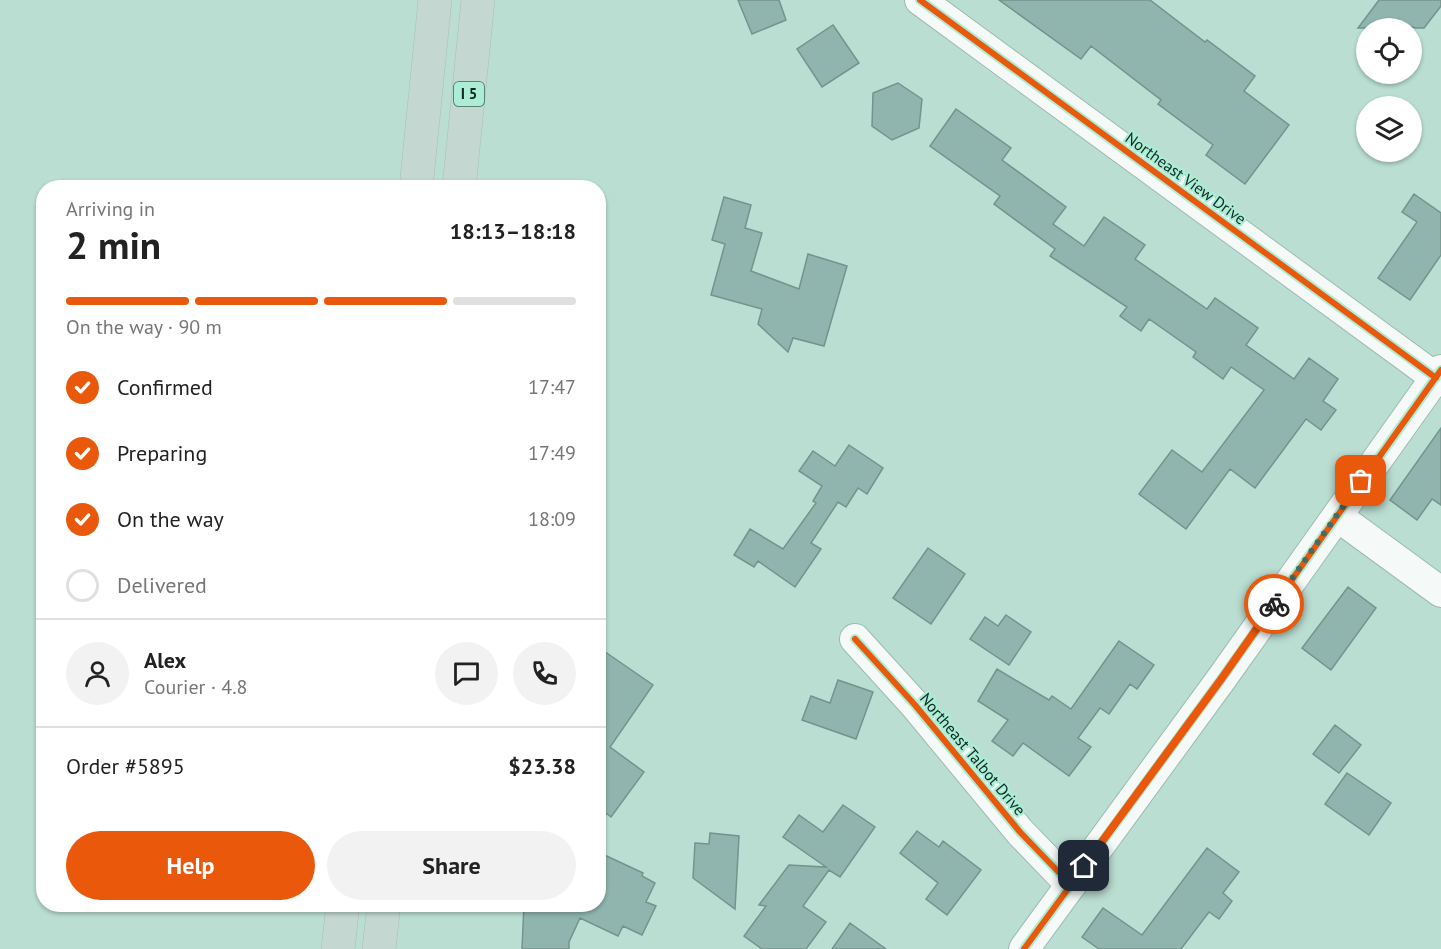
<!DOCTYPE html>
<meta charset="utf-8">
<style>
body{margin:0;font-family:"PT Sans",sans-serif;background:#f2f2f2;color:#222;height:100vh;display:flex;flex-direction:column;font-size:22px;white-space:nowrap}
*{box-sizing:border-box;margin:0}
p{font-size:20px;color:#767676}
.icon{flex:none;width:33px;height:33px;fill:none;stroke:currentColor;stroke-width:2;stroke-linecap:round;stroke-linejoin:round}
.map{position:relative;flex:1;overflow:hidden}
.panel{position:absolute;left:36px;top:180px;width:570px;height:732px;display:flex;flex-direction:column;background:#fff;border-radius:24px;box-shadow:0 2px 4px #0004}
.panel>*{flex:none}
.controls{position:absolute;left:1356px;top:18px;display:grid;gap:12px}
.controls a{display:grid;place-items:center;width:66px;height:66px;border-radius:50%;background:#fff;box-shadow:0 2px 4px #0004;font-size:30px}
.pin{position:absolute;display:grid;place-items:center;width:51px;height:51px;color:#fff;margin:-26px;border-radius:12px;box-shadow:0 3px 9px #0006}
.courier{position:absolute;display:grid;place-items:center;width:60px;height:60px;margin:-30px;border:4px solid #ea580c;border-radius:50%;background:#fff;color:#222;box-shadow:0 2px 8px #0007}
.summary em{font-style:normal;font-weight:700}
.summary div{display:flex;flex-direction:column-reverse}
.summary{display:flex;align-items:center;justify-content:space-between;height:102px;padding:0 30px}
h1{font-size:39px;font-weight:700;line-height:45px}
.bar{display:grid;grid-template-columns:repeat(4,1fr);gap:9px 6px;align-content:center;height:72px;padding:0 30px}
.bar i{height:8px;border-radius:4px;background:#e0e0e0}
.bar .on{background:#ea580c}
.bar p{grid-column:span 4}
.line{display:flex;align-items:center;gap:15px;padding:0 30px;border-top:2px solid #e0e0e0}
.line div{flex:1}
.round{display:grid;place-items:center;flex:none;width:63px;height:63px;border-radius:32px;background:#f2f2f2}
ol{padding:0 30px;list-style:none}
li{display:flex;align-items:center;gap:18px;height:66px}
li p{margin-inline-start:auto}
li .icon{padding:6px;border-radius:50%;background:#ea580c;color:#fff;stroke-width:4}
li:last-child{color:#767676}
li i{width:33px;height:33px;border:3px solid #e0e0e0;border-radius:50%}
.action{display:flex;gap:12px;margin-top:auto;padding:12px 30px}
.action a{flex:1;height:69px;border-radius:36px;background:#ea580c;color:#fff;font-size:24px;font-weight:700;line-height:69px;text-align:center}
.action a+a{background:#f2f2f2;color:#222}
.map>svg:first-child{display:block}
.building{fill:#90b5ae;stroke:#74938c;stroke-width:1.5}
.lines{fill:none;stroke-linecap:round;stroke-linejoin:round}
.street-casing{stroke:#9ebab0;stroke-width:32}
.highway-casing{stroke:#aabdb7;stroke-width:34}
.street{stroke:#f5faf8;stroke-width:30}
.highway{stroke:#c4d7d1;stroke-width:33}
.cycleway-casing{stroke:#acedd6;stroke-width:10}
.cycleway{stroke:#e8590c;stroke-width:6}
.done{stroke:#4c6960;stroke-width:6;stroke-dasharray:0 10.8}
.route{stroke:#ea580c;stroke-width:8}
.labels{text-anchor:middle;stroke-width:4.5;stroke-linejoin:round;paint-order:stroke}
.shield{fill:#acedd6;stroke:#3f6458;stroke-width:1.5}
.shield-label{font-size:15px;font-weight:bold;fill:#102a22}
.street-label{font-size:16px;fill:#102a22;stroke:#acedd6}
</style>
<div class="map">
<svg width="1441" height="949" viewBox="0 0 1441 949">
<rect width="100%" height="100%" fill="#bbded2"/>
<path class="building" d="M738,0h41l7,20 -34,14z
M999,0h151l55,42 2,-2 48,36 -11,15 45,34 -44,59 -39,-29 7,-10 -55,-41 3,-4 -70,-54 -10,13z
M1379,0h62v6l-17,22h-9l-2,-1 -1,1h-54z
M833,25l26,38 -37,24 -25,-38z
M898,83l24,16 -3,29 -27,12 -20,-14 1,-33z
M956,109l55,39 -9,12 64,47 -13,17 31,22 20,-29 41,28 -10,14 72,50 8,-11 43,30 -12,17 48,34 15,-21 29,21 -15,22 13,9 -15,20 -15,-11 -51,69 -25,-19 -44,60 -47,-35 33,-44 30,22 62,-82 -33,-23 -8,12 -30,-22 3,-5 -47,-33 -8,12 -21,-15 7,-9 -77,-51 5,-7 -61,-45 6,-8 -70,-50z
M1414,194l27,19v42l-31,45 -32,-22 39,-56 -15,-10z
M724,197l27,8 -6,23 17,5 -11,38 48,18 9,-35 39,12 -23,80 -31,-8 -5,14 -30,-28 4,-15 -51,-14 14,-51 -13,-4z
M1441,428v77l-9,-6 -15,21 -27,-20z
M849,445l34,23 -16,26 -9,-6 -12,19 -8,-5 -27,41 10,6 -26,38 -37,-26 -4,6 -20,-12 16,-26 33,20 33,-46 -3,-2 9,-15 -23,-15 14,-20 22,15z
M928,548l37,26 -34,50 -38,-26z
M1348,587l28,21 -45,62 -29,-22z
M1006,615l25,17 -22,33 -39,-26 15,-22 13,9z
M1119,641l35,24 -17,24 -7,-5 -21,30 -9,-6 -22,30 13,9 -22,29 -46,-33 -10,13 -21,-15 16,-21 -30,-19 19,-32 52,31 3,-4 19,13z
M598,647l55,38 -43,62 34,25 -33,45 -13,-10z
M838,680l35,12 -17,47 -54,-19 9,-24 19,7z
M1335,725l26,20 -22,28 -26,-19z
M1347,773l44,30 -22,32 -44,-31z
M843,805l32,22 -35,50 -11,-7 -26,36 23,16 -20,27h-44l-18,-13 22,-30 -7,-1 30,-40 37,2 -43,-30 16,-22 24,17z
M917,831l22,16 4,-6 38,29 -34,45 -21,-16 12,-16 -38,-30z
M710,833l29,3 -4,73 -42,-31 2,-35 14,1z
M1207,848l32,24 -16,21 9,8 -13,18 -10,-7 -28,37h-82l-17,-12 21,-29 39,27z
M598,852l45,21 -1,3 13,7 -9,19 10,4 -14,29 -19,-9 -5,10 -38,-18 -11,24v7h-47l2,-45h74z
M850,923l36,26h-54z"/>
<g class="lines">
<g class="street-casing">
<path id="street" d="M920,0l516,378
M1337,516l104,76
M855,639l60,66 105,127 51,53
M1024,949l198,-271 219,-308"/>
</g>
<g class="highway-casing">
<path id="highway" d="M416,188l19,-188
M459,188l19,-188
M338,949l5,-45
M379,949l5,-45"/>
</g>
<use href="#street" class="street"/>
<use href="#highway" class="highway"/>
<g class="cycleway-casing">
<path id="cycleway" d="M920,0l516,378
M855,639l60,66 105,127 51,53
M1024,949l198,-271 219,-308"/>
</g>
<use href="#cycleway" class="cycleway"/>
</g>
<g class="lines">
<path class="done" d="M1274,604l87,-123"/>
<path class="route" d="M1084,866l138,-188 52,-74"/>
</g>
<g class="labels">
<rect class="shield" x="454" y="82" width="30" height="24" rx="4.5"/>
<g class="shield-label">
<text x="469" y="99">I 5</text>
</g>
<g class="street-label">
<text transform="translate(1186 178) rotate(36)" y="6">Northeast View Drive</text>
<text transform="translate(973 754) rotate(50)" y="6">Northeast Talbot Drive</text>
</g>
</g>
</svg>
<div class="controls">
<a><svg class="icon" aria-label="locate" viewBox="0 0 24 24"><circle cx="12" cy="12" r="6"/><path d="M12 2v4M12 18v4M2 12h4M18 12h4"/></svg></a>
<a><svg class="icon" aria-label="layers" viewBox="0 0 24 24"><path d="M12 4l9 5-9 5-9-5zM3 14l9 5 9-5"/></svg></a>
</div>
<div class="pin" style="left:1361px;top:481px;background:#ea580c"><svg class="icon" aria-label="bag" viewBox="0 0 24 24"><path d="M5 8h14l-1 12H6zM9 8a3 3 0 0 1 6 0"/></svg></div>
<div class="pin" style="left:1084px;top:866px;background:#1f2937"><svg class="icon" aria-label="home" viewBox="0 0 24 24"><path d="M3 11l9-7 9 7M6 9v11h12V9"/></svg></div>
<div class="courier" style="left:1274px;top:604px"><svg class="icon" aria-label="bike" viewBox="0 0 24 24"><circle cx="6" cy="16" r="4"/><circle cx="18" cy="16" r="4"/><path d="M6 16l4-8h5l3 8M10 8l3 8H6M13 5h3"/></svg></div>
<section class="panel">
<div class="summary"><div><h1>2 min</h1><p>Arriving in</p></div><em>18:13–18:18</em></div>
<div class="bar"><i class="on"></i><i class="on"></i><i class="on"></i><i></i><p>On the way · 90 m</p></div>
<ol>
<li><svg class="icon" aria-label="check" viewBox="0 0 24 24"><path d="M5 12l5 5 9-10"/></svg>Confirmed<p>17:47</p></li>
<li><svg class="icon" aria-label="check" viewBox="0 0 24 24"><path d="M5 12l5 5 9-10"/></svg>Preparing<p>17:49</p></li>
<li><svg class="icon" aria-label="check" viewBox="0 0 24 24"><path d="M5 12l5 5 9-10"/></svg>On the way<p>18:09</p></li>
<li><i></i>Delivered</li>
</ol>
<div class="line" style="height:108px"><a class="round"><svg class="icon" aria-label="person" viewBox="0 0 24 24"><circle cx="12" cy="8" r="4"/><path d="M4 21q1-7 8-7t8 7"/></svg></a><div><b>Alex</b><p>Courier · 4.8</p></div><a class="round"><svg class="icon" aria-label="chat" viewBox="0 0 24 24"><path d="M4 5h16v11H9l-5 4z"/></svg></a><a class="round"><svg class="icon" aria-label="phone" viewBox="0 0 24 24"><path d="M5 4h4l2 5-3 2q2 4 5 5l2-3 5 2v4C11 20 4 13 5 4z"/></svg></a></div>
<div class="line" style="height:78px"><div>Order #5895</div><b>$23.38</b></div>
<div class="action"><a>Help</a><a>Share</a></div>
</section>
</div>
